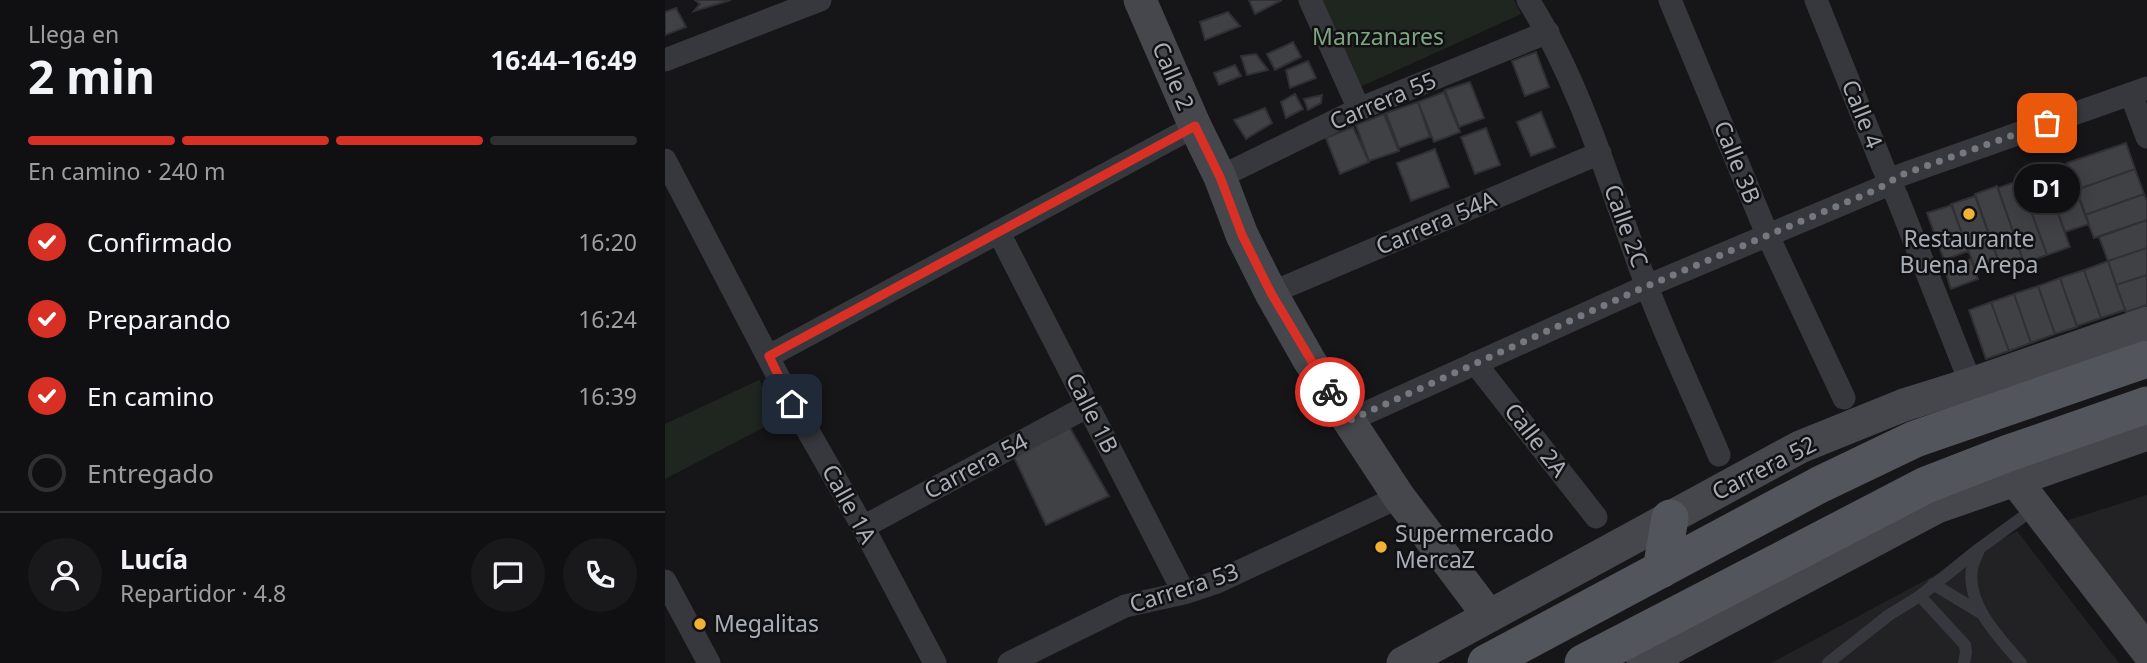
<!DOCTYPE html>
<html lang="es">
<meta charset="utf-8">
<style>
body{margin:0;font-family:"Noto Sans",sans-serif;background:#19191b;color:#f1f3f6;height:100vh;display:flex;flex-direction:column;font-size:26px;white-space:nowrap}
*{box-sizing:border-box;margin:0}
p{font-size:23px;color:#9c9d9f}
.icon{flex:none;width:38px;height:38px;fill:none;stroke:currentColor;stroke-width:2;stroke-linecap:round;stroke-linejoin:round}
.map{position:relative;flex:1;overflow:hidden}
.side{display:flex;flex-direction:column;background:#101012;width:665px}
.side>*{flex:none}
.pin{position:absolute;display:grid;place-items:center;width:60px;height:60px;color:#fff;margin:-30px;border-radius:14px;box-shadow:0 4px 10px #0006}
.courier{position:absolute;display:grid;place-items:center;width:70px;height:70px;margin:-35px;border:5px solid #d93025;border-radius:50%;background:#fff;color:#222;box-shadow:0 2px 9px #0007}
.bubble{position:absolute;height:49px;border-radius:24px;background:#101012;box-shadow:0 4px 18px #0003,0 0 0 2px #303032;font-size:23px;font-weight:700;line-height:49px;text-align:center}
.headline em{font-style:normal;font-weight:700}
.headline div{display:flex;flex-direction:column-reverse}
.headline{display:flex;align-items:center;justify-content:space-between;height:119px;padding:0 28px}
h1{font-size:46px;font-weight:700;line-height:52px}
.bar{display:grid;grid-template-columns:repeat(4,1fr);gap:10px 7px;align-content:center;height:84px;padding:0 28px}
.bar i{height:9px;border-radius:5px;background:#303032}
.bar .active{background:#d93025}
.bar p{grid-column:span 4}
.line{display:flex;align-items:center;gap:18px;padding:0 28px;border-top:2px solid #303032}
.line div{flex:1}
.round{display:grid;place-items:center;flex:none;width:74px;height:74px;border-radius:37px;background:#19191b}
ol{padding:0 28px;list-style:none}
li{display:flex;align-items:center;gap:21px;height:77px}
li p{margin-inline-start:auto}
li .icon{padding:7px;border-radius:50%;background:#d93025;color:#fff;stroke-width:4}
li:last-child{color:#9c9d9f}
li i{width:38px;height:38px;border:4px solid #303032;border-radius:50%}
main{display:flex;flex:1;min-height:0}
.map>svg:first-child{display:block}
.built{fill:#222225}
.green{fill:#1e261f}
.building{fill:#404145;stroke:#303034;stroke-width:2}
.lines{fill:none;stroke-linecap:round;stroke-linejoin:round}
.lane{stroke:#37383d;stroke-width:12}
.street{stroke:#37383d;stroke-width:23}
.secondary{stroke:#45474d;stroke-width:33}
.primary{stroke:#53555c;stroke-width:37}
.done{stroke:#757880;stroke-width:7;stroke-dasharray:0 12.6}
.route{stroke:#d93025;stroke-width:9}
.poi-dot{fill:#f2b134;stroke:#111113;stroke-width:2.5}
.labels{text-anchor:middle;stroke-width:5;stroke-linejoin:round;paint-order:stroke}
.park-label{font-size:23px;fill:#7fa381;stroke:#111113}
.street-label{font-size:23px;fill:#a8adb8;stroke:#111113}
.poi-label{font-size:23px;fill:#a8adb8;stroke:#111113;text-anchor:start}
</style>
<main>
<section class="side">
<div class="headline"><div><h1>2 min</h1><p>Llega en</p></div><em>16:44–16:49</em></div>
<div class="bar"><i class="active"></i><i class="active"></i><i class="active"></i><i></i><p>En camino · 240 m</p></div>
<ol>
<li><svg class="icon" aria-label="check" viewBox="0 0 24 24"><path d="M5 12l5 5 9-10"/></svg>Confirmado<p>16:20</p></li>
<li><svg class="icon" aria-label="check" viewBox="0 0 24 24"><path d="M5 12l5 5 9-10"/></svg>Preparando<p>16:24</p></li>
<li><svg class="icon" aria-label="check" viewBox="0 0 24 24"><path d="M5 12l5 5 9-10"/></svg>En camino<p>16:39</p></li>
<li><i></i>Entregado</li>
</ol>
<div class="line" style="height:126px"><a class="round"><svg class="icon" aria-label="person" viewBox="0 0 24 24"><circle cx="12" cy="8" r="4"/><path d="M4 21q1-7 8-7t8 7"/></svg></a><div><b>Lucía</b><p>Repartidor · 4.8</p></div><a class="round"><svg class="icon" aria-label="chat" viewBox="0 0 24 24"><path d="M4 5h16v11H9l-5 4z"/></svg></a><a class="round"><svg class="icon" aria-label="phone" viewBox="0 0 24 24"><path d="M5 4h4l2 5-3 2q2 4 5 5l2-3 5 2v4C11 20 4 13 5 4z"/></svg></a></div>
</section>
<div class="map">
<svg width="1482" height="663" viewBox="0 0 1482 663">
<rect width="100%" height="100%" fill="#161618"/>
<path class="built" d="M1482,495v145l-91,-116z
M1352,531l102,132h-348z"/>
<path class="green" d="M657,0h192l7,14 -161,73z
M94,380l21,39 -115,60v-55z"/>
<path class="building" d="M30,0h36l-37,11 6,-7z
M584,0h33l-27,14z
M11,8l10,19 -21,8v-23z
M563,12l12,14 -35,14 -5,-18z
M628,42l8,15 -26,13 -8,-16z
M871,52l13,35 -24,9 -13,-35z
M591,54l12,16 -21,5 -6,-19z
M643,61l8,17 -26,10 -4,-18z
M570,65l6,11 -22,9 -5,-12z
M805,82l14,36 -25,9 -14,-37z
M779,92l16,40 -26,10 -16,-40z
M630,94l8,15 -17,9 -5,-16z
M657,95l-1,8 -13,7 -4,-11z
M753,102l12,35 -31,11 -13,-35z
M600,108l7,15 -26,16 -12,-19z
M876,112l14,35 -24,9 -14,-34z
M719,114l15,37 -30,10 -13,-36z
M688,127l16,35 -29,12 -14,-36z
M821,128l14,37 -25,9 -14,-37z
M1461,143l9,26 -59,21 -9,-27z
M770,149l14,38 -38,14 -14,-38z
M1402,164l22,60 -24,8 -22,-60z
M1470,169l9,25 -59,21 -9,-25z
M1378,172l27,75 -23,8 -27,-74z
M1355,180l27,75 -23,8 -26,-75z
M1332,186l27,77 -22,8 -27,-77z
M1479,194l3,7v19l-53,18 -9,-23z
M1310,196l23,64 -23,8 -24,-64z
M1287,205l16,46 -24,9 -17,-47z
M1482,220v28l-39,13 -9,-24z
M1482,248v27l-31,10 -8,-24z
M1306,259l7,20 -27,10 -7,-21z
M1443,261l17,49 -24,8 -17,-48z
M1419,270l17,48 -24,8 -17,-48z
M1482,275v30l-21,7 -10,-27z
M1395,278l17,49 -22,7 -17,-48z
M1373,286l17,48 -24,9 -17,-49z
M1349,294l17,49 -22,8 -18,-49z
M1326,302l18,49 -23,8 -17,-49z
M405,428l39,68 -63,29 -33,-70z"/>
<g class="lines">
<path class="lane" d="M1315,548c-3,7 -7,14 -8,21 -6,36 28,69 49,94
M1268,584l48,29
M1255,596l45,49 1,8 -2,10
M1163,663l61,-48 31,-19 60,-48 55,-40"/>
<path class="street" d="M645,0l49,109
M863,0c54,85 83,190 118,284 22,58 49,114 73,171
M1005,0l97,234 77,164
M1151,0l67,167 14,30 74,187
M0,60l155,-60
M1466,94l16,43
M0,160l127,243 71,124 72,136
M555,177l139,-68 189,-77
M334,233l185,360
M606,293l329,-140
M104,356l426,-230
M810,363l121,154
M683,421l299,-135 231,-97 23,-14 246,-87
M198,527l225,-121
M0,581l44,82
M344,663l116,-57 59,-13 33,-11 182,-85"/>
<path class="secondary" d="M475,0l55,126 25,51 22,58 29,58 38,67 90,137 90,119
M1350,480l132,171
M738,663l397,-216 104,-42 67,-21 176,-61
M978,663l294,-156 210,-73"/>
<path class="primary" d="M996,570l9,-52
M821,663l333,-178 96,-46 232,-80
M918,663l343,-178 80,-31 141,-49"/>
</g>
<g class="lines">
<path class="done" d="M665,392l18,29 299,-135 231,-97 23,-14 146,-52"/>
<path class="route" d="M127,404l-23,-48 426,-230 25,51 22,58 29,58 59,99"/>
</g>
<g class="poi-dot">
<circle cx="1304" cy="214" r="7"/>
<circle cx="716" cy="547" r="7"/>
<circle cx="35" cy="624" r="7"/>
</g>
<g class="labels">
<g class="park-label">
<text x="713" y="45">Manzanares</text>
</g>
<g class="street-label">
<text transform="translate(508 76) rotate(67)" y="8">Calle 2</text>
<text transform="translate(718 101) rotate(-23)" y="8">Carrera 55</text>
<text transform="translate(1197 114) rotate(68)" y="8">Calle 4</text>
<text transform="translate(1072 162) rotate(68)" y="8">Calle 3B</text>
<text transform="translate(771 223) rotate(-23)" y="8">Carrera 54A</text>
<text transform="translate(961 226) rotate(70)" y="8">Calle 2C</text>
<text transform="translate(427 413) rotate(63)" y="8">Calle 1B</text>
<text transform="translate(871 440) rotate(52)" y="8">Calle 2A</text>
<text transform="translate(311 466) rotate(-28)" y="8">Carrera 54</text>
<text transform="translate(1099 468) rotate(-27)" y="8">Carrera 52</text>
<text transform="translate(184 504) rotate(61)" y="8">Calle 1A</text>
<text transform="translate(519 588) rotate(-18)" y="8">Carrera 53</text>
</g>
<g class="poi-label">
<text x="1304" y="247" text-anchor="middle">Restaurante<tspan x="1304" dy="26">Buena Arepa</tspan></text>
<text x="730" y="542">Supermercado<tspan x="730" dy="26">MercaZ</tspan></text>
<text x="49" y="632">Megalitas</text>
</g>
</g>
</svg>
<div class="pin" style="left:1382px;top:123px;background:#ea580c"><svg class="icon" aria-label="bag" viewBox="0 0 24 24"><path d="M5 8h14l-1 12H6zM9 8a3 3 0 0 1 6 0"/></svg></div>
<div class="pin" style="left:127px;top:404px;background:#1f2937"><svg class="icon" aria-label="home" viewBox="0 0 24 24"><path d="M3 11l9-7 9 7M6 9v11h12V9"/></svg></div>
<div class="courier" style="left:665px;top:392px"><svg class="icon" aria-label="bike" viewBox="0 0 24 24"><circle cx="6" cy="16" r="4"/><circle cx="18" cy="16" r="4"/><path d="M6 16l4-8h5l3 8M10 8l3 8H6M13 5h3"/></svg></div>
<div class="bubble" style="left:1349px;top:164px;width:66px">D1</div>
</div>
</main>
